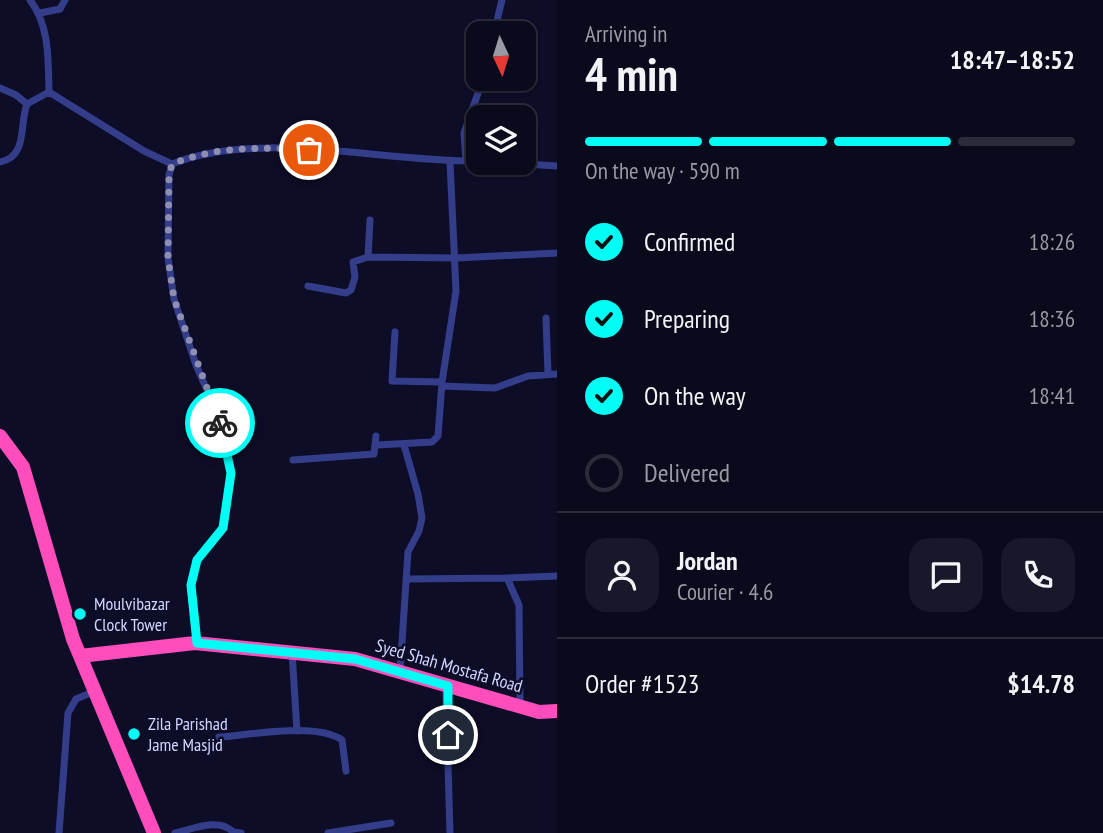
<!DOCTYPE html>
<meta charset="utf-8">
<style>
body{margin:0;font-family:"PT Sans Narrow",sans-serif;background:#18182a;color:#f1f3f6;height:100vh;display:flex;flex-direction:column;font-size:26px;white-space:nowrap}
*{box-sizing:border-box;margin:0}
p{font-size:23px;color:#999aa4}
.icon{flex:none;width:38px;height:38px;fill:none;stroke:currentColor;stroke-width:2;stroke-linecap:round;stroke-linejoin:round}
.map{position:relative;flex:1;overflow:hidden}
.drawer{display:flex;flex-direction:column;background:#0a0a1d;width:546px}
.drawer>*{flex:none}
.needle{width:46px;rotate:176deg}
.controls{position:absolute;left:466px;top:21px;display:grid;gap:14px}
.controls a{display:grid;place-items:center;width:70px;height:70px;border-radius:14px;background:#0a0a1d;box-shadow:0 2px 5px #0004,0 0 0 2px #2a2b3b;font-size:35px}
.pin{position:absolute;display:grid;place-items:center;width:60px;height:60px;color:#fff;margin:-30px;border:4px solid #fff;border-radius:50%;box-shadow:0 2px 7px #0007}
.courier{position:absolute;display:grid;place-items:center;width:70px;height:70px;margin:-35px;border:5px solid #00fef5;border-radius:50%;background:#fff;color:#222;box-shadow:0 2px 9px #0007}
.head em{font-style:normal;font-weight:700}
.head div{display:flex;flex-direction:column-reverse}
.head{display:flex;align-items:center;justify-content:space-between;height:119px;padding:0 28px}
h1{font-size:46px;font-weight:700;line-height:52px}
.bar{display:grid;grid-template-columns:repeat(4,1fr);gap:10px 7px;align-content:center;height:84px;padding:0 28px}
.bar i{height:9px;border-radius:5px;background:#2a2b3b}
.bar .on{background:#00fef5}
.bar p{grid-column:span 4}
.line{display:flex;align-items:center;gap:18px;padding:0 28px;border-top:2px solid #2a2b3b}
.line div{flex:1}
.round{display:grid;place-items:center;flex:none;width:74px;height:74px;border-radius:21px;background:#18182a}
ol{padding:0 28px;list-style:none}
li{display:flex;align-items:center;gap:21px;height:77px}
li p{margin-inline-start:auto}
li .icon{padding:7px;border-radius:50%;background:#00fef5;color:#111;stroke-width:4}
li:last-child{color:#999aa4}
li i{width:38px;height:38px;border:4px solid #2a2b3b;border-radius:50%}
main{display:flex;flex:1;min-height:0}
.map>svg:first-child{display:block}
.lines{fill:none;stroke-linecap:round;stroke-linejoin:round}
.street{stroke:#343d8a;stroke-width:7}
.highway{stroke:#ff4ebb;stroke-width:14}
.done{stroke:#8e8eb3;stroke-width:7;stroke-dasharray:0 12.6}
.route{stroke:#00fef5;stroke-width:9}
.poi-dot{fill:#00fef5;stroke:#0e0d27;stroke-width:2.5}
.labels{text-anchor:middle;stroke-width:5;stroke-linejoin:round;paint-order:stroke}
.poi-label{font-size:18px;fill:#d3d4ff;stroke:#0e0d27;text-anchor:start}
.street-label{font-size:18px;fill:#d3d4ff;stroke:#0e0d27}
</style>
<main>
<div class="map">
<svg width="557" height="833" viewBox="0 0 557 833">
<rect width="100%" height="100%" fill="#0e0d27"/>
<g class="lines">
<path class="street" d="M30,0c20,26 18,60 19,92l95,59 28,13 -3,11 -1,83 6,41 22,66 21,48 14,60 -8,55 -26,32 -6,25 6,58
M40,13l20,-4 5,-9
M494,33l8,-33
M0,88l16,7 11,9
M466,161l-2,-28 19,-54
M0,162c28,-5 19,-37 27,-58l22,-12
M511,163l46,3
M172,164c87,-35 211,-2 306,-3
M368,257l2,-37
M308,286l38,7 5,-3 4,-13 -2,-15 15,-5 89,1 100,-5
M546,318l2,56
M395,332l-3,49 50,1
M442,386l53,2 33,-12 29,-2
M377,445l55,-3 6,-6 4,-54 14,-91 -6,-129
M293,460l81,-6 2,-18
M507,578l50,-2
M407,579l100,-1 12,27 1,101
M292,652l5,79
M400,672l8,-120 11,-21 3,-13 -4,-24 -14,-49
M448,686l-2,8 4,139
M219,737c33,-2 96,-15 123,3l4,31
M59,833l9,-120 8,-14 19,-8
M175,833c18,-4 44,-16 58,-1l8,1
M328,833l63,-10"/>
<path class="highway" d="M0,436l23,31 50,172 81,194
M80,656l115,-13 160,16 184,53 18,-1"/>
</g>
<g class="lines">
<path class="done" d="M220,423l-46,-124 -6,-41 1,-83 3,-11c44,-18 90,-17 137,-14"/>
<path class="route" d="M220,423l11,50 -8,55 -26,32 -6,25 6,58 158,16 93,27v49"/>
</g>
<g class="poi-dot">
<circle cx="80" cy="614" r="7"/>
<circle cx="134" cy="734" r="7"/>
</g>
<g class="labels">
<g class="poi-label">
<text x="94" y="610">Moulvibazar<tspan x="94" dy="21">Clock Tower</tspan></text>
<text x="148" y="730">Zila Parishad<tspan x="148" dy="21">Jame Masjid</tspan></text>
</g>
<g class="street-label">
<text transform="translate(449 666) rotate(16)" y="6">Syed Shah Mostafa Road</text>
</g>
</g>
</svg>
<div class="controls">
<a><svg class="needle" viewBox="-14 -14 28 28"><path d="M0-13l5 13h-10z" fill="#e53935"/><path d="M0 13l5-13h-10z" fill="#999aa4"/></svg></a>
<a><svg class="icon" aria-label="layers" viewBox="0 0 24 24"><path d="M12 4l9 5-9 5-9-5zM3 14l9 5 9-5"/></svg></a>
</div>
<div class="pin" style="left:309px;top:150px;background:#ea580c"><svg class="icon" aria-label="bag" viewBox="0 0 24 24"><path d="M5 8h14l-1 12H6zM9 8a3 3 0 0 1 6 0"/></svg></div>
<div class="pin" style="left:448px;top:735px;background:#1f2937"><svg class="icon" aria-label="home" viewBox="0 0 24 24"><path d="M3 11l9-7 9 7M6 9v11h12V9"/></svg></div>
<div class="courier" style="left:220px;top:423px"><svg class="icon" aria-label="bike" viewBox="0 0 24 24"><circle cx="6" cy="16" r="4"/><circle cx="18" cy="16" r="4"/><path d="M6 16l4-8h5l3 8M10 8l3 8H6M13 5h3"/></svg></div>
</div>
<section class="drawer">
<div class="head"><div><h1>4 min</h1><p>Arriving in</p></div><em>18:47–18:52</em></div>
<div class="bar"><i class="on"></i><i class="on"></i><i class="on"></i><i></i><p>On the way · 590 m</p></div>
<ol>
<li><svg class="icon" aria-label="check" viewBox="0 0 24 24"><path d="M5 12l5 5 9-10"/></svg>Confirmed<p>18:26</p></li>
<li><svg class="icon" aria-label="check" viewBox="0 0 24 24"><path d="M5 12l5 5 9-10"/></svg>Preparing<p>18:36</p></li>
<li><svg class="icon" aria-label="check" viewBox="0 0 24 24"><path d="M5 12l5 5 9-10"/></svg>On the way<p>18:41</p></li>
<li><i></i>Delivered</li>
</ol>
<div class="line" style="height:126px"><a class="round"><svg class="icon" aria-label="person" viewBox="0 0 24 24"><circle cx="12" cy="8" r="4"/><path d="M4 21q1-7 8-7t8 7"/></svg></a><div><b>Jordan</b><p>Courier · 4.6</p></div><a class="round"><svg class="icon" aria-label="chat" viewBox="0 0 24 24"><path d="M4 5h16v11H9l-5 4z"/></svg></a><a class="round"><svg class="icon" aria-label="phone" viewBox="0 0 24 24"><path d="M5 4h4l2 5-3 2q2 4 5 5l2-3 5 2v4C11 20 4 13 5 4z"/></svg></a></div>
<div class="line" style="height:91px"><div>Order #1523</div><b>$14.78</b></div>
</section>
</main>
